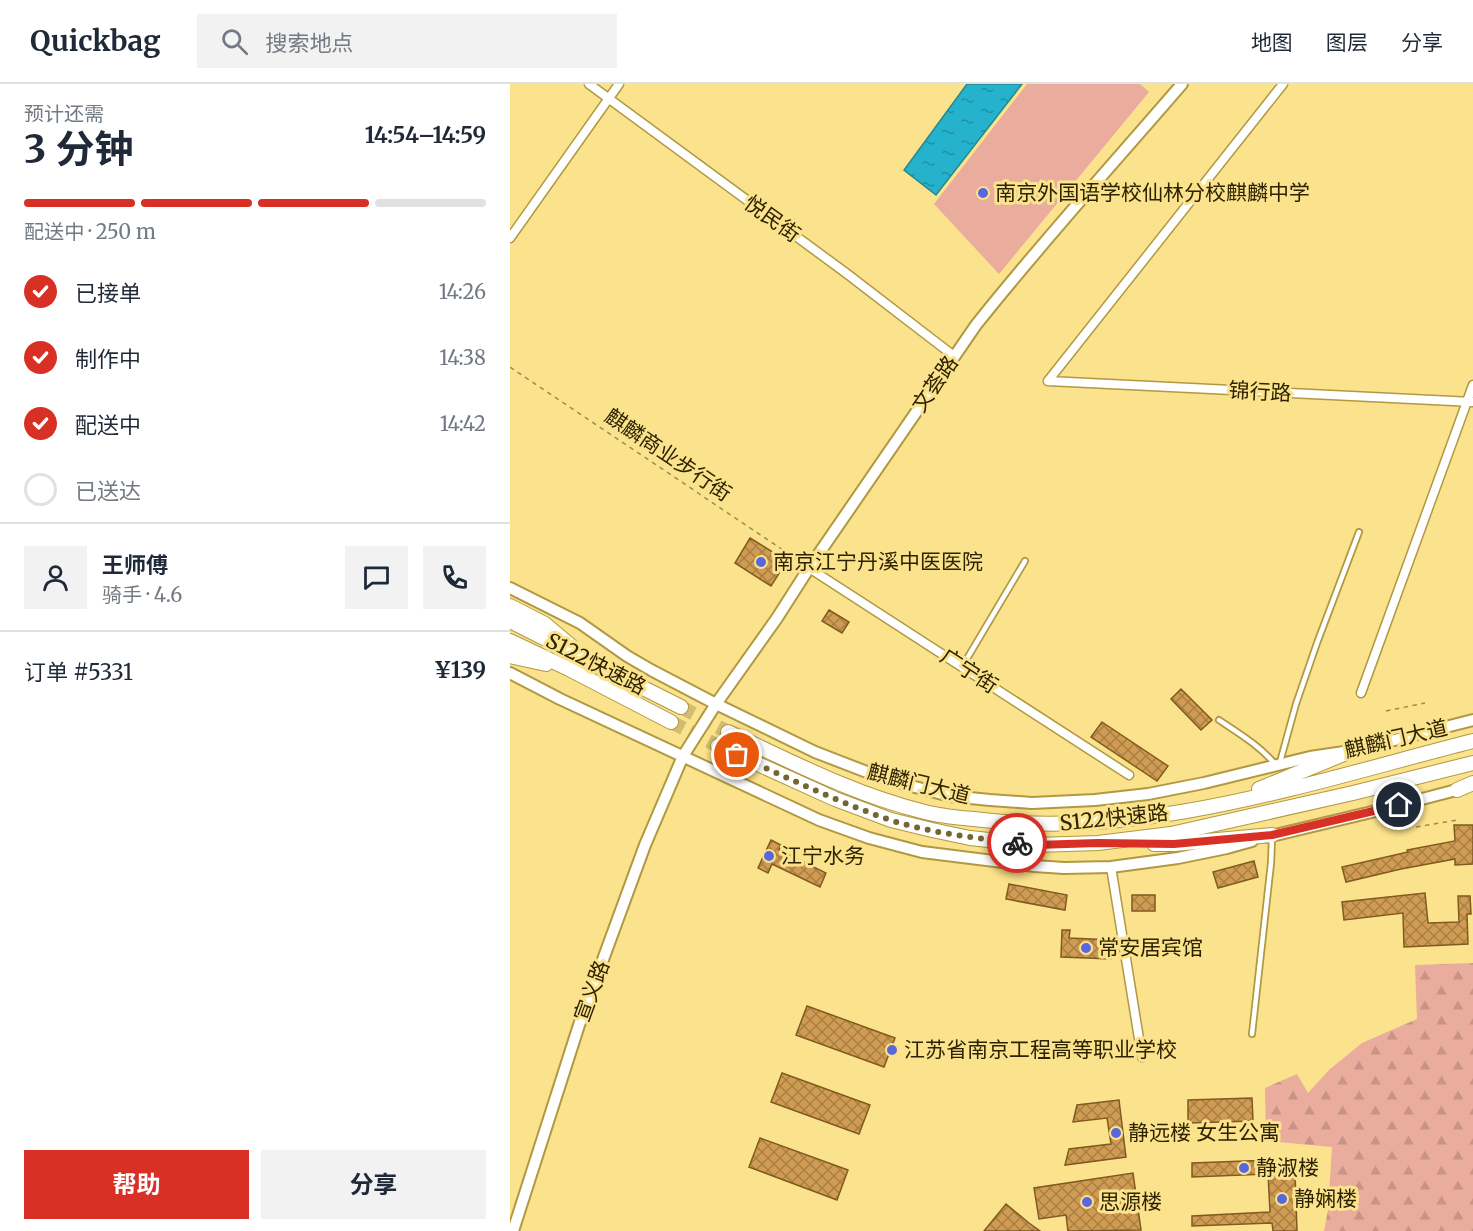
<!DOCTYPE html>
<html lang="zh">
<meta charset="utf-8">
<style>
body{margin:0;font-family:Merriweather,"Noto Sans SC",serif;background:#f2f2f3;color:#1f2937;height:100vh;display:flex;flex-direction:column;font-size:22px;white-space:nowrap}
*{box-sizing:border-box;margin:0}
p{font-size:20px;color:#747a83}
.icon{flex:none;width:33px;height:33px;fill:none;stroke:currentColor;stroke-width:2;stroke-linecap:round;stroke-linejoin:round}
.map{position:relative;flex:1;overflow:hidden}
.panel{display:flex;flex-direction:column;background:#fff;width:510px}
.panel>*{flex:none}
.pin{position:absolute;display:grid;place-items:center;width:51px;height:51px;color:#fff;margin:-26px;border:3px solid #fff;border-radius:50%;box-shadow:0 2px 6px #0007}
.courier{position:absolute;display:grid;place-items:center;width:60px;height:60px;margin:-30px;border:4px solid #d93025;border-radius:50%;background:#fff;color:#222;box-shadow:0 2px 8px #0007}
.headline em{font-style:normal;font-weight:700}
.headline div{display:flex;flex-direction:column-reverse}
.headline{display:flex;align-items:center;justify-content:space-between;height:102px;padding:0 24px}
h1{font-size:39px;font-weight:700;line-height:45px}
.bar{display:grid;grid-template-columns:repeat(4,1fr);gap:9px 6px;align-content:center;height:72px;padding:0 24px}
.bar i{height:8px;border-radius:4px;background:#e0e1e3}
.bar .on{background:#d93025}
.bar p{grid-column:span 4}
.line{display:flex;align-items:center;gap:15px;padding:0 24px;border-top:2px solid #e0e1e3}
.line div{flex:1}
.round{display:grid;place-items:center;flex:none;width:63px;height:63px;border-radius:0px;background:#f2f2f3}
ol{padding:0 24px;list-style:none}
li{display:flex;align-items:center;gap:18px;height:66px}
li p{margin-inline-start:auto}
li .icon{padding:6px;border-radius:50%;background:#d93025;color:#fff;stroke-width:4}
li:last-child{color:#747a83}
li i{width:33px;height:33px;border:3px solid #e0e1e3;border-radius:50%}
.action{display:flex;gap:12px;margin-top:auto;padding:12px 24px}
.action a{flex:1;height:69px;border-radius:0px;background:#d93025;color:#fff;font-size:24px;font-weight:700;line-height:69px;text-align:center}
.action a+a{background:#f2f2f3;color:#1f2937}
header{display:flex;align-items:center;gap:36px;box-sizing:border-box;height:84px;padding:0 30px;background:#fff;border-bottom:2px solid #e0e1e3}
header strong{font-size:28px}
nav{display:flex;gap:33px;margin-inline-start:auto;font-size:21px}
.search{width:420px;height:54px;background:#f2f2f3;display:flex;align-items:center;gap:15px;box-sizing:border-box;padding:0 21px;border-radius:0px;color:#747a83;font-size:22px}
main{display:flex;flex:1;min-height:0}
.map>svg:first-child{display:block}
.forest{fill:url(#forest-firs)}
.garden{fill:#e9ac9d}
.water{fill:url(#water-ripples);stroke:#27878f;stroke-width:1.5}
.building{fill:url(#building-cross-hatch);stroke:#805a21;stroke-width:1.5}
.lines{fill:none;stroke-linecap:round;stroke-linejoin:round}
.trunk-tunnel{stroke:#d2bc70;stroke-width:14;stroke-dasharray:14 7;stroke-linecap:butt}
.service-casing{stroke:#b19942;stroke-width:8}
.minor-casing{stroke:#b19942;stroke-width:11}
.tertiary-casing{stroke:#b19942;stroke-width:14}
.trunk-casing{stroke:#b19942;stroke-width:16}
.path{stroke:#9e8c4d;stroke-width:1.5;stroke-dasharray:4.5 4.5;stroke-linecap:butt}
.service{stroke:#fff;stroke-width:4.5}
.minor{stroke:#fff;stroke-width:8}
.tertiary{stroke:#fff;stroke-width:10}
.trunk{stroke:#fff;stroke-width:14}
.done{stroke:#756631;stroke-width:6;stroke-dasharray:0 10.8}
.route{stroke:#d93025;stroke-width:8}
.poi-dot{fill:#5967de;stroke:#fbe28c;stroke-width:2}
.labels{text-anchor:middle;stroke-width:6;stroke-linejoin:round;paint-order:stroke}
.poi-label{font-size:21px;fill:#2d2300;stroke:#fbe28c;text-anchor:start}
.street-label{font-size:21px;fill:#2d2300;stroke:#fbe28c}
</style>
<header>
<strong>Quickbag</strong>
<div class="search"><svg class="icon" aria-label="search" viewBox="0 0 24 24"><circle cx="10" cy="10" r="6"/><path d="M15 15l6 6"/></svg>搜索地点</div>
<nav><a>地图</a><a>图层</a><a>分享</a></nav>
</header>
<main>
<section class="panel">
<div class="headline"><div><h1>3 分钟</h1><p>预计还需</p></div><em>14:54–14:59</em></div>
<div class="bar"><i class="on"></i><i class="on"></i><i class="on"></i><i></i><p>配送中 · 250 m</p></div>
<ol>
<li><svg class="icon" aria-label="check" viewBox="0 0 24 24"><path d="M5 12l5 5 9-10"/></svg>已接单<p>14:26</p></li>
<li><svg class="icon" aria-label="check" viewBox="0 0 24 24"><path d="M5 12l5 5 9-10"/></svg>制作中<p>14:38</p></li>
<li><svg class="icon" aria-label="check" viewBox="0 0 24 24"><path d="M5 12l5 5 9-10"/></svg>配送中<p>14:42</p></li>
<li><i></i>已送达</li>
</ol>
<div class="line" style="height:108px"><a class="round"><svg class="icon" aria-label="person" viewBox="0 0 24 24"><circle cx="12" cy="8" r="4"/><path d="M4 21q1-7 8-7t8 7"/></svg></a><div><b>王师傅</b><p>骑手 · 4.6</p></div><a class="round"><svg class="icon" aria-label="chat" viewBox="0 0 24 24"><path d="M4 5h16v11H9l-5 4z"/></svg></a><a class="round"><svg class="icon" aria-label="phone" viewBox="0 0 24 24"><path d="M5 4h4l2 5-3 2q2 4 5 5l2-3 5 2v4C11 20 4 13 5 4z"/></svg></a></div>
<div class="line" style="height:78px"><div>订单 #5331</div><b>¥139</b></div>
<div class="action"><a>帮助</a><a>分享</a></div>
</section>
<div class="map">
<svg width="963" height="1147" viewBox="0 0 963 1147">
<defs>
<pattern id="forest-firs" width="22" height="20" patternUnits="userSpaceOnUse" patternTransform="scale(1.5)"><rect width="22" height="20" fill="#e9ac9d"/><path d="M5 1l3.5 6h-7zM16 11l3.5 6h-7z" fill="#c89485"/></pattern>
<pattern id="water-ripples" width="26" height="14" patternUnits="userSpaceOnUse" patternTransform="scale(1.5)"><rect width="26" height="14" fill="#24b2cc"/><path d="M2 4q2-2 4 0t4 0M15 11q2-2 4 0t4 0" fill="none" stroke="#2090a3"/></pattern>
<pattern id="building-cross-hatch" width="8" height="8" patternUnits="userSpaceOnUse" patternTransform="scale(1.5)"><rect width="8" height="8" fill="#d09c53"/><path d="M0 0l8 8M0 8l8-8" fill="none" stroke="#a97f42"/></pattern>
</defs>
<rect width="100%" height="100%" fill="#fbe28c"/>
<path class="forest" d="M963,879v268h-149l4,-21 4,-63 -66,-6 -1,-53 32,-14 11,19 21,-23 33,-27 55,-24 -2,-54z"/>
<path class="garden" d="M517,0h113l9,8 -150,182 -65,-70z"/>
<path class="water" d="M457,0h55l-86,111 -32,-25z"/>
<path class="building" d="M240,454l37,23 -16,25 -36,-23z
M319,526l20,12 -7,11 -20,-12z
M671,605l31,31 -11,10 -30,-31z
M592,638l66,44 -11,15 -66,-44z
M944,741h19v39l-18,1v-6l-54,10 -55,13 -4,-15 66,-15 -1,-2 48,-9z
M261,756l10,5 -2,5 47,23 -6,14 -48,-23 -4,9 -10,-5z
M744,777l4,16 -40,11 -5,-16z
M499,800l58,11 -2,15 -59,-11z
M915,809l3,30 31,-1 -1,-26h12l1,18h-4l1,30 -64,3 -1,-34 -59,7 -2,-18z
M622,811h23v16h-23z
M552,846h8l-1,8 43,2 -1,19 -50,-2z
M297,922l88,32 -11,29 -88,-32z
M272,989l88,32 -11,29 -88,-32z
M742,1014l1,23 -65,2v-23z
M609,1016l7,57 -61,8 4,-16 42,-5 -4,-26 -34,4 4,-17z
M250,1054l88,32 -11,30 -88,-33z
M786,1075v14h-1l2,58h-24l-1,-8 -80,3v-10l78,-4 -2,-38 -76,3v-14z
M623,1089l8,57 -73,1 -2,-16 -27,4 -5,-31z
M496,1120l23,19 11,8h-56z"/>
<g class="lines">
<path class="trunk-tunnel" d="M171,623l47,25
M161,638l47,24"/>
<g class="service-casing">
<path id="service" d="M452,583l63,-106
M709,636c21,14 41,26 57,45
M770,678l16,-58 21,-61 42,-111
M742,950l19,-171 1,-25"/>
</g>
<g class="minor-casing">
<path id="minor" d="M79,0l257,189 108,83
M0,154l109,-154
M538,297l425,21
M538,297l235,-297
M299,484l320,207
M851,609l112,-308
M601,783l31,190"/>
</g>
<g class="tertiary-casing">
<path id="tertiary" d="M0,504l70,35 47,33 24,14 65,34 99,48 57,22 39,12 39,10 40,4 42,3 63,-3 53,-6 56,-11 106,-26 41,-6 122,-31
M0,589l50,26 259,121 50,18 53,14 112,14 30,2 47,-1 67,-9 49,-10 25,-7
M757,753l113,-27 84,-22
M3,1147l66,-206 66,-180 38,-89 33,-52 61,-86 32,-50 167,-243c66,-83 137,-161 206,-241"/>
</g>
<g class="trunk-casing">
<path id="trunk" d="M0,522l35,18 26,22
M0,537l171,86
M0,557l59,28 102,53
M0,572l36,8
M218,648c64,30 127,63 197,80 19,5 39,6 58,8 165,19 332,-39 490,-79
M208,662l117,53 56,21 41,10 38,8 66,7 62,-2 73,-9 182,-41 120,-30
M749,705l92,-38
M947,706l16,-7
M644,760h20l98,-9"/>
</g>
<path class="path" d="M0,283l291,195
M876,627l39,-8
M906,743l41,-7"/>
<use href="#service" class="service"/>
<use href="#minor" class="minor"/>
<use href="#tertiary" class="tertiary"/>
<use href="#trunk" class="trunk"/>
</g>
<g class="lines">
<path class="done" d="M227,671c51,23 101,47 153,65 41,13 85,18 127,23"/>
<path class="route" d="M507,759l19,2 62,-2 76,1 98,-9 127,-30"/>
</g>
<g class="poi-dot">
<circle cx="473" cy="109" r="6"/>
<circle cx="251" cy="478" r="6"/>
<circle cx="259" cy="772" r="6"/>
<circle cx="576" cy="864" r="6"/>
<circle cx="382" cy="966" r="6"/>
<circle cx="606" cy="1049" r="6"/>
<circle cx="734" cy="1084" r="6"/>
<circle cx="772" cy="1115" r="6"/>
<circle cx="577" cy="1118" r="6"/>
</g>
<g class="labels">
<g class="poi-label">
<text x="485" y="116">南京外国语学校仙林分校麒麟中学</text>
<text x="263" y="485">南京江宁丹溪中医医院</text>
<text x="271" y="779">江宁水务</text>
<text x="588" y="871">常安居宾馆</text>
<text x="394" y="973">江苏省南京工程高等职业学校</text>
<text x="618" y="1056">静远楼 女生公寓</text>
<text x="746" y="1091">静淑楼</text>
<text x="784" y="1122">静娴楼</text>
<text x="589" y="1125">思源楼</text>
</g>
<g class="street-label">
<text transform="translate(262 135) rotate(36)" y="7">悦民街</text>
<text transform="translate(425 300) rotate(-55)" y="7">文荟路</text>
<text transform="translate(750 308) rotate(3)" y="7">锦行路</text>
<text transform="translate(158 371) rotate(34)" y="7">麒麟商业步行街</text>
<text transform="translate(86 580) rotate(27)" y="7">S122快速路</text>
<text transform="translate(459 587) rotate(33)" y="7">广宁街</text>
<text transform="translate(886 655) rotate(-13)" y="7">麒麟门大道</text>
<text transform="translate(409 700) rotate(14)" y="7">麒麟门大道</text>
<text transform="translate(604 734) rotate(-6)" y="7">S122快速路</text>
<text transform="translate(82 907) rotate(-70)" y="7">宣义路</text>
</g>
</g>
</svg>
<div class="pin" style="left:227px;top:671px;background:#ea580c"><svg class="icon" aria-label="bag" viewBox="0 0 24 24"><path d="M5 8h14l-1 12H6zM9 8a3 3 0 0 1 6 0"/></svg></div>
<div class="pin" style="left:889px;top:721px;background:#1f2937"><svg class="icon" aria-label="home" viewBox="0 0 24 24"><path d="M3 11l9-7 9 7M6 9v11h12V9"/></svg></div>
<div class="courier" style="left:507px;top:759px"><svg class="icon" aria-label="bike" viewBox="0 0 24 24"><circle cx="6" cy="16" r="4"/><circle cx="18" cy="16" r="4"/><path d="M6 16l4-8h5l3 8M10 8l3 8H6M13 5h3"/></svg></div>
</div>
</main>
